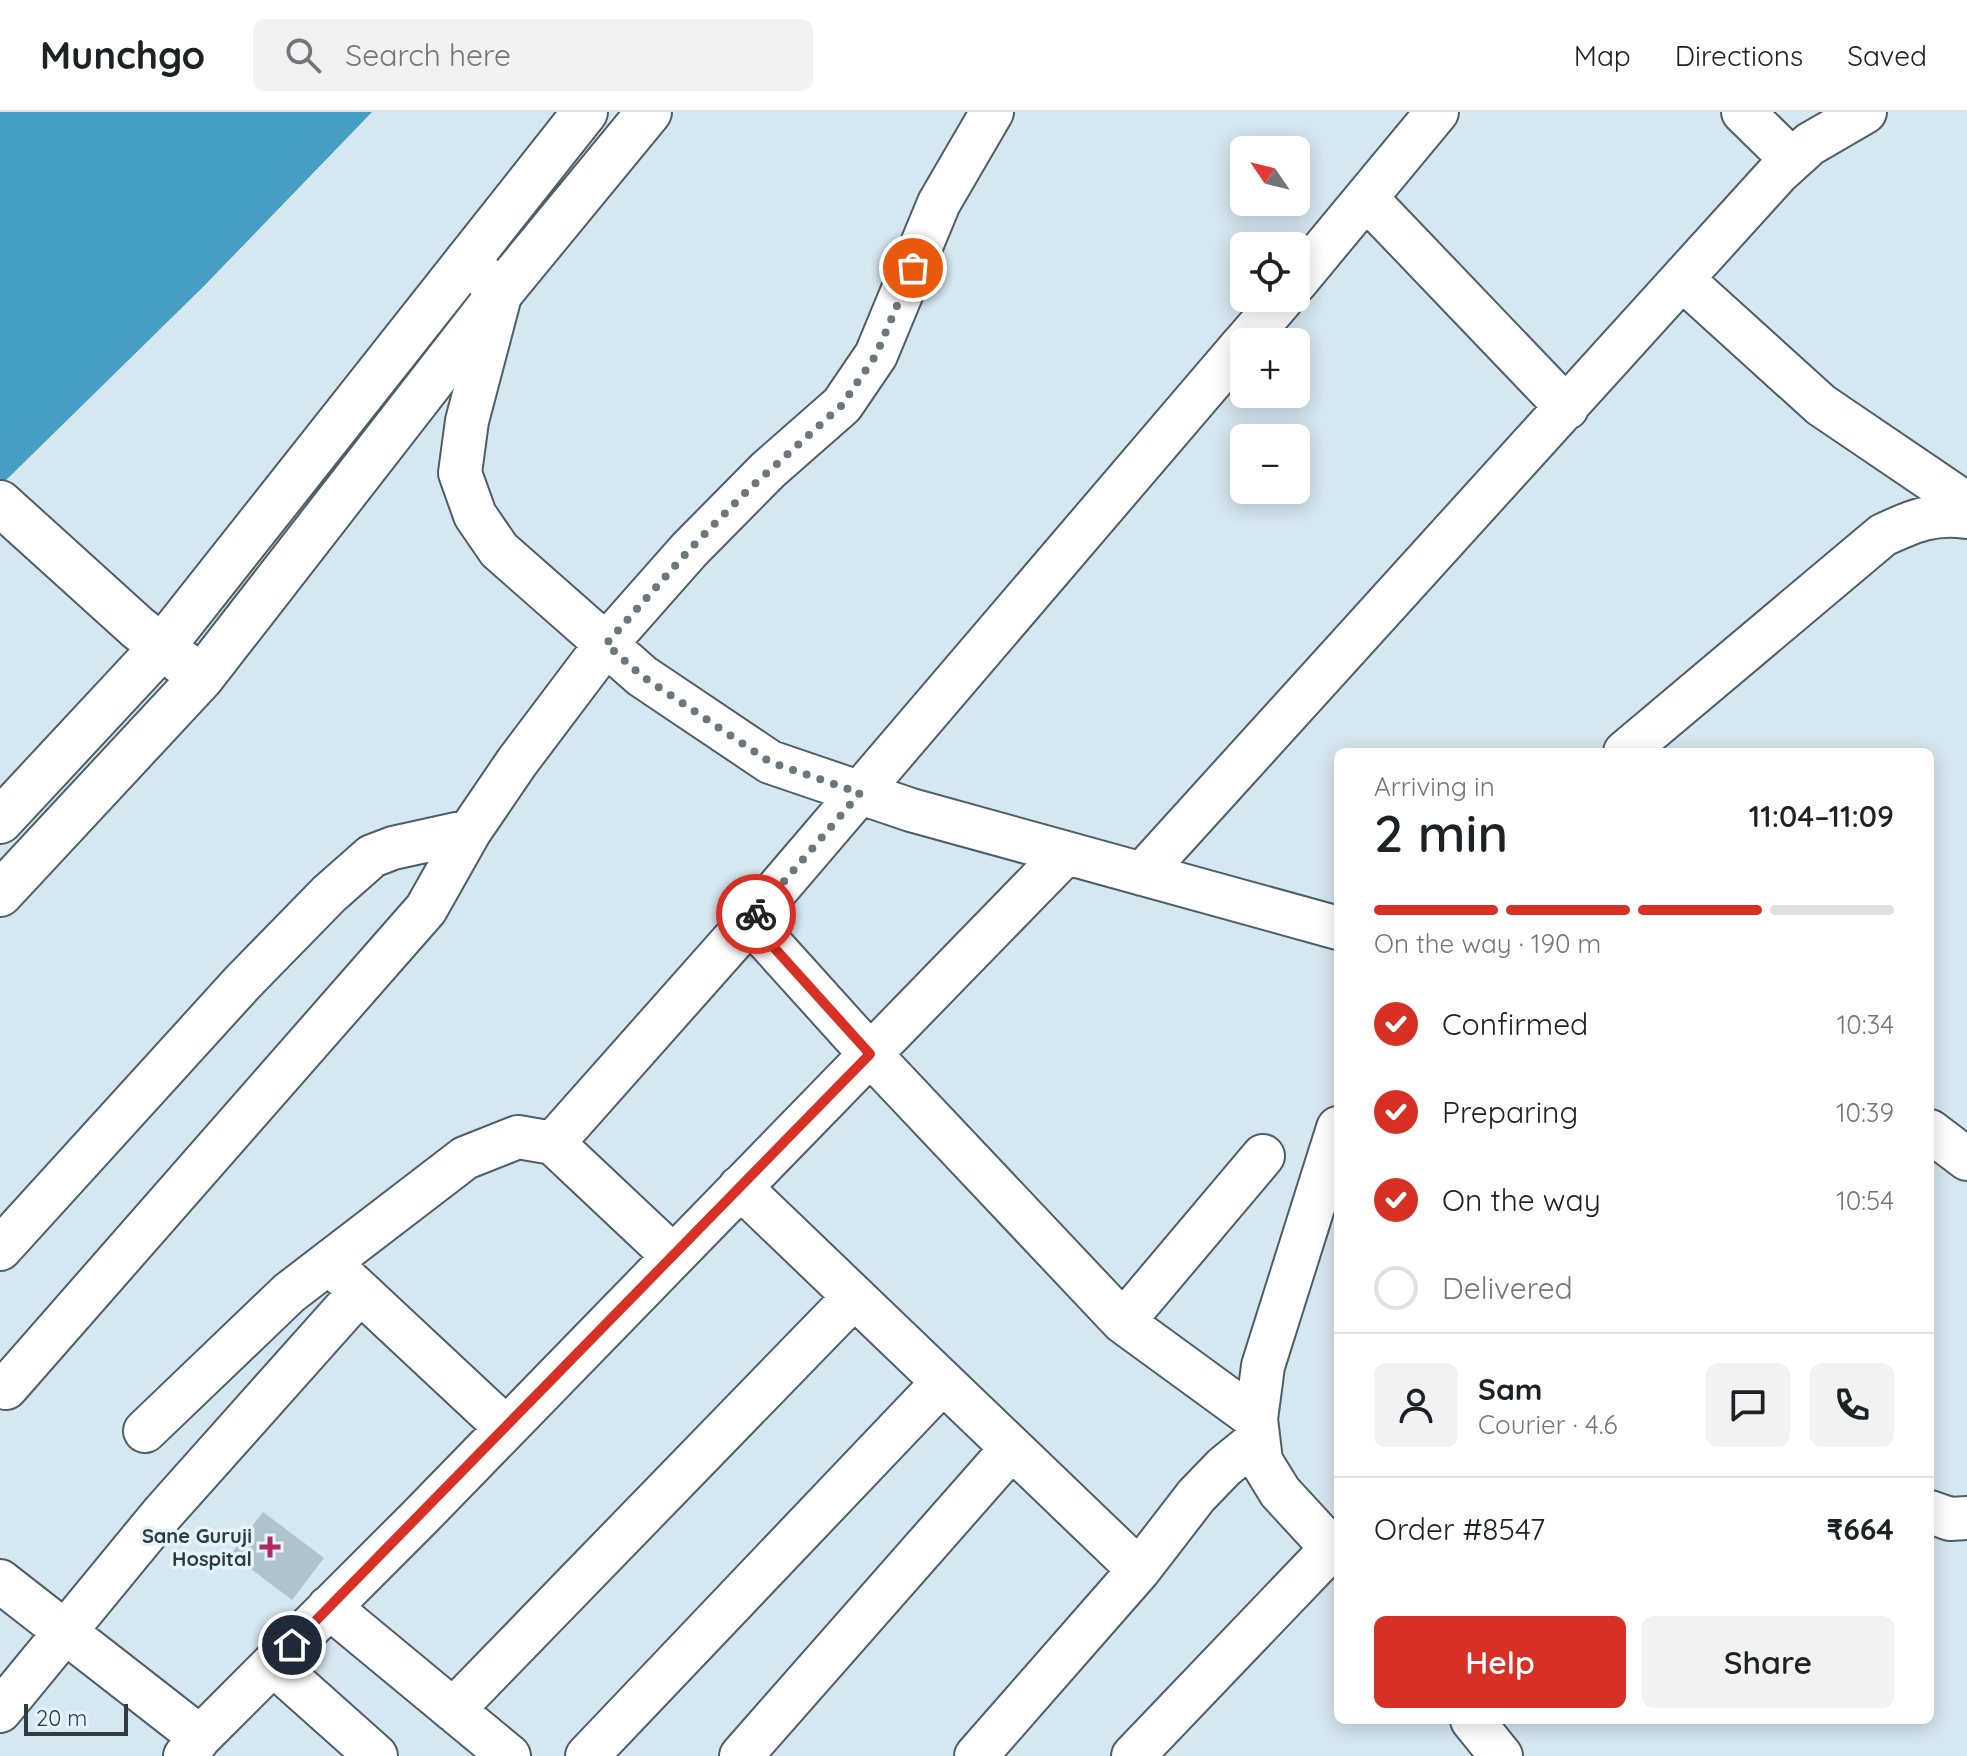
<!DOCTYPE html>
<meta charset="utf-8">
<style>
body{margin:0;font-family:Quicksand,sans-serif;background:#f2f2f2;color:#202124;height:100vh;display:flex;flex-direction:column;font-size:30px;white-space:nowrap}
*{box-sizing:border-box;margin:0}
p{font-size:26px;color:#757577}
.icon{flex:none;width:44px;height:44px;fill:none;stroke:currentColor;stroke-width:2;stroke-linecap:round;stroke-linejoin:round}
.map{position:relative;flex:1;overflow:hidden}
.drawer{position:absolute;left:1334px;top:636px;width:600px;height:976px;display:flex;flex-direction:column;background:#fff;border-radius:12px;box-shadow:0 4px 20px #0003}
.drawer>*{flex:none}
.needle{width:52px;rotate:305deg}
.buttons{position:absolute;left:1230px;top:24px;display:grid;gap:16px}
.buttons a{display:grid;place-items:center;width:80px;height:80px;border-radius:12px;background:#fff;box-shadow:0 4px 20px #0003;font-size:40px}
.scale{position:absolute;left:24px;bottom:20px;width:104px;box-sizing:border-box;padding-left:8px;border:4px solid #333a3e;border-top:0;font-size:22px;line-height:28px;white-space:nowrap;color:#333a3e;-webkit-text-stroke:6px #e2f5fe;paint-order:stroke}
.pin{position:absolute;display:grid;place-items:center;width:68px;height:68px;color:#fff;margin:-34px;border:4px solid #fff;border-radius:50%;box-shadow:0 2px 8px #0007}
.courier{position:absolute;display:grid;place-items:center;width:80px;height:80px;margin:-40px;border:6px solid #d93025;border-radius:50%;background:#fff;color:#222;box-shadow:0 2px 10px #0007}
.headline em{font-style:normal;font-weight:600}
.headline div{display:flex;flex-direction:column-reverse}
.headline{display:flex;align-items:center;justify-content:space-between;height:136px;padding:0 40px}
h1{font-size:52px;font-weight:600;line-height:60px}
.bar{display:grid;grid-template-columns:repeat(4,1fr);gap:12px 8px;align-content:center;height:96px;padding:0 40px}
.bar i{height:10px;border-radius:6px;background:#e0e0e0}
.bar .on{background:#d93025}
.bar p{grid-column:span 4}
.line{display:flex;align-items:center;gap:20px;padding:0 40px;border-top:2px solid #e0e0e0}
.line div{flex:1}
.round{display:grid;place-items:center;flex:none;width:84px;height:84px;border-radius:12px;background:#f2f2f2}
ol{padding:0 40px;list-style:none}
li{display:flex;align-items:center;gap:24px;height:88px}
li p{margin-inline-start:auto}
li .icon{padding:8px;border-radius:50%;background:#d93025;color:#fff;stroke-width:4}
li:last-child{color:#757577}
li i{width:44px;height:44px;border:4px solid #e0e0e0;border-radius:50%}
.cta{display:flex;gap:16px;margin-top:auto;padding:16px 40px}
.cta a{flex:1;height:92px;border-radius:12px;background:#d93025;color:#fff;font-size:32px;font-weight:600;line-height:92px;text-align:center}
.cta a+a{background:#f2f2f2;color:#202124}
header{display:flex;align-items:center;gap:48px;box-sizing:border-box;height:112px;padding:0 40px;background:#fff;border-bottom:2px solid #e0e0e0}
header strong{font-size:38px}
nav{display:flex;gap:44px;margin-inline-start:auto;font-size:28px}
.search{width:560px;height:72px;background:#f2f2f2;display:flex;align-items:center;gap:20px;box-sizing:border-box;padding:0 28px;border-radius:12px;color:#757577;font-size:30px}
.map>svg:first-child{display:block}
.water{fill:#469ec5}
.building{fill:#b0c2cb}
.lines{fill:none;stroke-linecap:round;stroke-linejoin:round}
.minor-casing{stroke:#4e5e67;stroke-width:46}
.tertiary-casing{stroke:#4e5e67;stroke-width:48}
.minor{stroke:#fff;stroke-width:42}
.tertiary{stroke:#fff;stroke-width:44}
.done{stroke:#6c777d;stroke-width:8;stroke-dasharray:0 14.4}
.route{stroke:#d93025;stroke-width:10}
.poi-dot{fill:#b32762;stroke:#e2f5fe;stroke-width:3}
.labels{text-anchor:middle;stroke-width:7;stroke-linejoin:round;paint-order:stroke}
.poi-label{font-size:20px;font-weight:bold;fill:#333a3e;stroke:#e2f5fe;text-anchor:end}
</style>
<header>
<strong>Munchgo</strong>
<div class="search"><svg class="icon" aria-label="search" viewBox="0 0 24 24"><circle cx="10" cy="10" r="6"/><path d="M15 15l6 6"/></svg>Search here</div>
<nav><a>Map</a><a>Directions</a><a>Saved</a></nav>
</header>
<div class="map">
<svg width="1967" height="1644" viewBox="0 0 1967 1644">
<rect width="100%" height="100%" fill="#d5e7f1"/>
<path class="water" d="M0,0h372l-168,174 -204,200z"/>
<path class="building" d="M263,1400l61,46 -32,42 -61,-46z"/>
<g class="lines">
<g class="minor-casing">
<path id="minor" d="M1743,0l49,48
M1367,87l200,209
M466,149l35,31 -34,129 -7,52 15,42 24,35 143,126 128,86 141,48 427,118
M1682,167l139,126 146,99
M1296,170l141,-170
M1245,230l38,-44
M1625,640l258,-217c30,-14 51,-23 84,-18
M1142,762l636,-701 32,-29 55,-32
M750,809l120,133 253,268 133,97
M1338,1016l-75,238 -7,53 5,42 19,31 58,63
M1930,1019l37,28
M553,1031l197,-222 494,-578
M740,1075l399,383
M0,1137l243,-267 86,-88 43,-38 21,-8 77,-17
M339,1160l167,156
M1123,1210l140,-166
M6,1276l420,-479 44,-78 47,-69 89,-118 83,-94 79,-80 74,-65 34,-50 63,-152 53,-91
M145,1319l144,-138 176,-135 53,-21 35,6 120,113
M1930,1400l20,7 17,-1
M0,1469l200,156
M329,1495l180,149
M273,1552l103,92
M453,1598l401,-413
M0,1599l162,-197 198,-222
M1472,1608l29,36
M185,1644l15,-19 220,-220 646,-664
M587,1644l356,-374
M741,1644l271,-308
M976,1644l163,-186 57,-74 28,-29 33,-27
M1133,1644l199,-208"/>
</g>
<g class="tertiary-casing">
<path id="tertiary" d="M0,391l138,125 46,36
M0,709l162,-174 423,-535
M0,782l201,-216 300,-386 148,-180"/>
</g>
<use href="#minor" class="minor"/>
<use href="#tertiary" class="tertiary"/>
</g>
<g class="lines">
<path class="done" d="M756,802l104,-121 -90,-31 -128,-86 -36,-32 83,-94 59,-60 94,-85 34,-50 37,-87"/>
<path class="route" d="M292,1533l578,-591 -120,-133 6,-7"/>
</g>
<path class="poi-dot" d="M266 1423h8v8h8v8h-8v8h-8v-8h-8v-8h8z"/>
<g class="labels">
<g class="poi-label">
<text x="252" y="1431">Sane Guruji<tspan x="252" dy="23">Hospital</tspan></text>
</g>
</g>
</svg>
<div class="buttons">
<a><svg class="needle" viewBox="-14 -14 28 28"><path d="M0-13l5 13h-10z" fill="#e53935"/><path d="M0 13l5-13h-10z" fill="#757577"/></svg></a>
<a><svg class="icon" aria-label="locate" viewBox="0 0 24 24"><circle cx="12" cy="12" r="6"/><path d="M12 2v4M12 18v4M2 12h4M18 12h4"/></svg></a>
<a>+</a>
<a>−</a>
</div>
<div class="scale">20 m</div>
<div class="pin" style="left:913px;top:156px;background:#ea580c"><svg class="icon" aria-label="bag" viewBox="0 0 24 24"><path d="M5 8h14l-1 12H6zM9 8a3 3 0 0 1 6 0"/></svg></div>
<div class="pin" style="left:292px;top:1533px;background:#1f2937"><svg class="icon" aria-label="home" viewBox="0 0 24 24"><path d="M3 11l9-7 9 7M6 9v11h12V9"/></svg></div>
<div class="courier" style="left:756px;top:802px"><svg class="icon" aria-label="bike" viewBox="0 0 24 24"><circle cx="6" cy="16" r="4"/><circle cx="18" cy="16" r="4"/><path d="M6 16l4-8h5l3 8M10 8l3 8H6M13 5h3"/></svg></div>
<section class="drawer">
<div class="headline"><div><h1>2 min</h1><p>Arriving in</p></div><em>11:04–11:09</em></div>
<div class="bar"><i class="on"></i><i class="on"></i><i class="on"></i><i></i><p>On the way · 190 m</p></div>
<ol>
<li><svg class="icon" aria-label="check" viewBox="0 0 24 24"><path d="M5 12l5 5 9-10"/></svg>Confirmed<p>10:34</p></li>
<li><svg class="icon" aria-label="check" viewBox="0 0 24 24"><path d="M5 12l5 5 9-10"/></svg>Preparing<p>10:39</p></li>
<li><svg class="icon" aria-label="check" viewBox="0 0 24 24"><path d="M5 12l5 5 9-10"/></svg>On the way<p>10:54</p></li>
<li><i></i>Delivered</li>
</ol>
<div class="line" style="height:144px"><a class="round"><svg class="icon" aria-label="person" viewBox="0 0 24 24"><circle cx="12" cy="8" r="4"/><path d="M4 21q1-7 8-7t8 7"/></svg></a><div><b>Sam</b><p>Courier · 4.6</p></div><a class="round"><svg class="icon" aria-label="chat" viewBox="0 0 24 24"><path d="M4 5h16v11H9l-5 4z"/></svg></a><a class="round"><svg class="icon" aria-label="phone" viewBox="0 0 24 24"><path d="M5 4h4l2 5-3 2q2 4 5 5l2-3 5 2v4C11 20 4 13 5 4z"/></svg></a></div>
<div class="line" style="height:104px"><div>Order #8547</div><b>₹664</b></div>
<div class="cta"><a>Help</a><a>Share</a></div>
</section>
</div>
